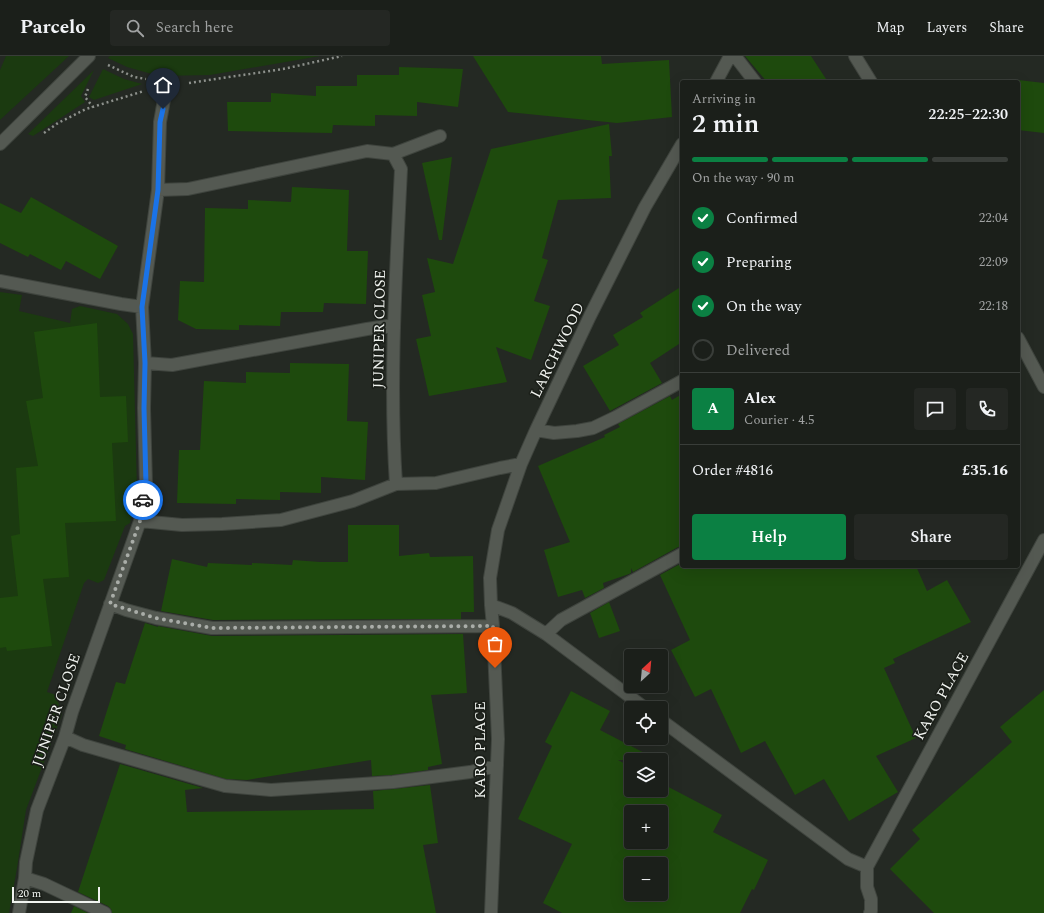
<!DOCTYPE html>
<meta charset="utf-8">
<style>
body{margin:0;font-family:Spectral,serif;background:#242723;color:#f1f3f6;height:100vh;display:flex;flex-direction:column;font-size:15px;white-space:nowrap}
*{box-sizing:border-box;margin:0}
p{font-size:13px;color:#a0a2a2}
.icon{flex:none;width:22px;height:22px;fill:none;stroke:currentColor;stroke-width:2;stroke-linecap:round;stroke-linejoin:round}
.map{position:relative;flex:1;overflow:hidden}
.sheet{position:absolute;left:680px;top:24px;width:340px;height:488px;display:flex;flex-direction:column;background:#1b1f1a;border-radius:4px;box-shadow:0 4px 16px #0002,0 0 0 1px #393d39}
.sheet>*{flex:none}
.needle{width:26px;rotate:26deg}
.tools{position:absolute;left:624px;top:593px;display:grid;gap:8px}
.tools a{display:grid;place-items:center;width:44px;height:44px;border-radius:4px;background:#1b1f1a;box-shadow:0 4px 16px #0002,0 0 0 1px #393d39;font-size:20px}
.scale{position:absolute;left:12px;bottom:10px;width:88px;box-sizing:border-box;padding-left:4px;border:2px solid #f1f4f0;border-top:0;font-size:11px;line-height:14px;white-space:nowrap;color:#f1f4f0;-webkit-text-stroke:3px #1b1f19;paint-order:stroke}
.pin{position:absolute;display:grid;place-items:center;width:34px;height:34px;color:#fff;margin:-41px -17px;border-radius:50% 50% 50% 0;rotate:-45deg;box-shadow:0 0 4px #0007}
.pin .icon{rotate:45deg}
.courier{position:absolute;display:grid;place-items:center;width:40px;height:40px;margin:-20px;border:3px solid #1a73e8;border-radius:50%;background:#fff;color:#222;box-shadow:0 1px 5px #0007}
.overview em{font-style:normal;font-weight:600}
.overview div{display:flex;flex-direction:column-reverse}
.overview{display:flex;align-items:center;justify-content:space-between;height:68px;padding:0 12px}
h1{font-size:26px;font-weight:600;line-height:30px}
.bar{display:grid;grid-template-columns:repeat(4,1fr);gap:6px 4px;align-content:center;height:48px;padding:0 12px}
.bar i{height:5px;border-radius:3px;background:#393d39}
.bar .on{background:#0b8043}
.bar p{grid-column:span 4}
.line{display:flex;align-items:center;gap:10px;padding:0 12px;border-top:1px solid #393d39}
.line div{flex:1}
.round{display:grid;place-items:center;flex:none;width:42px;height:42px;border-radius:4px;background:#242723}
ol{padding:0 12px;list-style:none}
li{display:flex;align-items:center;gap:12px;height:44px}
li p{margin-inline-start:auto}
li .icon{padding:4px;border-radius:50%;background:#0b8043;color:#fff;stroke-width:4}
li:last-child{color:#a0a2a2}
li i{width:22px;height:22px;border:2px solid #393d39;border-radius:50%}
.primary-button{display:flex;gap:8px;margin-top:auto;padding:8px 12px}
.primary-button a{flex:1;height:46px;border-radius:4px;background:#0b8043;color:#fff;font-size:16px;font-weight:600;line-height:46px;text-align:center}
.primary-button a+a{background:#242723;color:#f1f3f6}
header{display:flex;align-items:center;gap:24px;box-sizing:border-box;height:56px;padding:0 20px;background:#1b1f1a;border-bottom:1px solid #393d39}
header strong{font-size:19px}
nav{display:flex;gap:22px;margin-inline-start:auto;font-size:14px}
.search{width:280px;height:36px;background:#242723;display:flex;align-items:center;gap:10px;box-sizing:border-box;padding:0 14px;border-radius:4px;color:#a0a2a2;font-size:15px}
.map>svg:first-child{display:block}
.green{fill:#1b3a10}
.building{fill:#1e4a0d;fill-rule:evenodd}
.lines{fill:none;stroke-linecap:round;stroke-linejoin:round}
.minor-casing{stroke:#3f443e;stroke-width:14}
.path{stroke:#8d918c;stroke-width:2.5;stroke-dasharray:2 3;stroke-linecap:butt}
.minor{stroke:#545952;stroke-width:12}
.done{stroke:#a9ada8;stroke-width:4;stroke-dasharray:0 7.2}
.route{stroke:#1a73e8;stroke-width:5}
.labels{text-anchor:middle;stroke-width:3.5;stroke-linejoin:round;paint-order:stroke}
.street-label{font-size:15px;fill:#f1f4f0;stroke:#1b1f19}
</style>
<header>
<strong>Parcelo</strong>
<div class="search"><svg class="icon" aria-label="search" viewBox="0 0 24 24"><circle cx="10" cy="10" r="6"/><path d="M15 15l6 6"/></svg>Search here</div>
<nav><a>Map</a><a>Layers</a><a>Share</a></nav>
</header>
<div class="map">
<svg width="1044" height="857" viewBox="0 0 1044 857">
<rect width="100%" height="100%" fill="#242923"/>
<path class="green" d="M6,0h63l-69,64v-50z
M110,0h210l-110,19 -51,1 -32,-9 -19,-9z
M103,13l21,10 18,5 -48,16 -5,-3z
M94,14l-13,26 4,6 -52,34 -5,-2z
M0,236l22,3 -3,16 51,12 2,-14 8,-3 37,8 11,10 5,10 4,158 -7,31 -5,3 -21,54 -6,3 -10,-4 -4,4 -37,109 9,3 6,19 -36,96 -9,58 -8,45h-9z"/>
<path class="building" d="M473,0h128l1,8 67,-4 3,57 -55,6 -109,-11z
M745,0h66l17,26h-61z
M399,11l64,2 -5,38 -41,-5v14l-42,-1v11l-42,-1 -1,8 -104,-2 -1,-29h44v-9l45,3v-10h41v-11h42z
M1018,24l26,3v50l-26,-3z
M609,68l3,32h-3l2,42 -53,2 -16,58 6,2 -14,41 16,5 -19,54 -35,-13 11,35 -78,14 -13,-57 15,-3 -9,-41 13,-3 -8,-34 26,6 38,-115z
M452,101l-10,83h-3l-17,-77z
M292,131l57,3 -2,61h21l-2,53 -42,-1 -1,9h-42l-1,14 -41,-1v5l-43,-1 -18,-9 2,-39 24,1 1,-74 43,1v-9l43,2z
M31,141l87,49 -18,33 -34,-18 -5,9 -31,-16 -2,3 -28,-14v-40l21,10z
M682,230v56l-32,21 12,20 -52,28 -27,-45 36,-21 -6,-10 30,-18 -3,-4z
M97,267l3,74 26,-1 2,46 -16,1 4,78 -51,2 4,54 -26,2 9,67 -45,5 -1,-4 -6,1v-50l18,-2 -7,-60 9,-2 -4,-66 22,-2 -12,-65 17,-3 -9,-66z
M290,307l59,1 -2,57 21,1 -3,58 -44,-3v16l-41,-1v8l-44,-1v5l-59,-1 2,-53h21l4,-69 42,2v-11l44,1z
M682,338v153h-4l-45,25 -2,-4v5l-2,1 -26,9 1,5 -19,10 -3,-8 -24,7 -14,-47 26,-8 -32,-76 67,-29 -1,-2 16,-8 -2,-3 52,-28 2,4z
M348,469h51v31l30,-3 1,4 43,-1 1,56h-13v7l-248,1 -52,-9 11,-52 35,8 1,-4 44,2v-2l40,2 1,-5 27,2h28z
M682,507v3h234l11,25 20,-11 24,42 -78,37 2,4 -11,5 32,70 -40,18 22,36 -49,29 -25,-42 -29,16 -30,-54 -24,12 -30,-64 -16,8 -24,-47 19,-10 -30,-65z
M609,546l11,29 -21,7 -9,-25z
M145,567l13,4v-1l54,10 251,-2 4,59 -36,2 11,69 -14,3v3l-36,5 -20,1 -1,-16 -124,20 -21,-1 -101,-30 1,-4 -27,-9 17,-54 9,2z
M1044,634v223h-110l-44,-44 30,-30 -8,-9 100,-88 -12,-15z
M571,635l39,20 -10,19 58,30h-40l13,7v23h30v-7l61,32 -9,17 55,28 -14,30 -2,-1 -12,24h-178l-19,-10 29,-59 -54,-25 34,-73 -7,-4zM631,756h30v30h-30zM631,808h30v30h-30z
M120,708l83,24 -18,2 2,22 187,-3 -1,-18 21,-2 36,-4 8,58 -15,2 13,68h-324l-1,-4 -3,-3 -30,-14z
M74,850l14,7h-17z"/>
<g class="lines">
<g class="minor-casing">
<path id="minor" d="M735,0l20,26
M855,0l16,26
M716,26l14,-26
M0,88l89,-88
M682,88l-37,63 -55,109 -54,114 18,3 23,-2 16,-3 23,-11 66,-36
M393,98l47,-18
M158,134l-16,117 3,56 -1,45 2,77 -6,36 42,4 40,-1 59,-4 72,-19 43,-17c-7,-104 0,-210 5,-315l-8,-15 -26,-3 -179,38 -30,1 2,-68 7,-39
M0,225l121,23 21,3
M1018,282l26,49
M145,307l27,2 195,-36 27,-4
M396,428l40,-1 64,-15 21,-4
M110,548l16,6 30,8 56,10 281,-2
M491,549l-1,-27 8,-48 23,-66 15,-34
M546,578l15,-14 121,-66
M661,664l187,139 19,8
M65,681l18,8 142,41 46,4 122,-8 77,-10 27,-6
M25,822l19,6 61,29
M19,857l6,-35 1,-16 11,-52 28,-73 7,-25 68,-191
M491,857l7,-174 -5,-113 -2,-21 21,8 34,21 99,74
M870,857l1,-2v-12l-4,-12v-20l177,-327"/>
</g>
<path class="path" d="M108,9l26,12 12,2
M189,27l94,-14 59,-13
M88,33l-3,8 8,10
M44,77l14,-10 28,-14 58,-18"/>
<use href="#minor" class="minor"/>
</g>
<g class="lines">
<path class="done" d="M143,444l-3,21 -30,83 46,14 56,10 281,-2 2,42"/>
<path class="route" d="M143,444l3,-15 -2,-77 1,-45 -3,-56 16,-117 2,-68 3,-13"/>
</g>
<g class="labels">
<g class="street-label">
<text transform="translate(379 273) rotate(-89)" y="5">JUNIPER CLOSE</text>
<text transform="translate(557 294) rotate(-64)" y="5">LARCHWOOD</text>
<text transform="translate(941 640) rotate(-61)" y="5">KARO PLACE</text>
<text transform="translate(56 654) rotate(-71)" y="5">JUNIPER CLOSE</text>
<text transform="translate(480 694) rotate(-90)" y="5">KARO PLACE</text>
</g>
</g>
</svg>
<div class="tools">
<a><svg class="needle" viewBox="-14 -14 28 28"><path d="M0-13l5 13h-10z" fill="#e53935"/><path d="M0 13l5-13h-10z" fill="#a0a2a2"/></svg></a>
<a><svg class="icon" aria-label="locate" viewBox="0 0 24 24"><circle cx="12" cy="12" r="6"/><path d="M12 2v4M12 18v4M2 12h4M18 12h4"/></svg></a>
<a><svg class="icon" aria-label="layers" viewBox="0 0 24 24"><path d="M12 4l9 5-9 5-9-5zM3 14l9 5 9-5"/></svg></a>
<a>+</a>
<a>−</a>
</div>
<div class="scale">20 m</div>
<div class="pin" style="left:495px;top:612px;background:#ea580c"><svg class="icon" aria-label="bag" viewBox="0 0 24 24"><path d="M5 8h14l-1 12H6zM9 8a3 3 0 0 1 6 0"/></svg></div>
<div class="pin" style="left:163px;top:53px;background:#1f2937"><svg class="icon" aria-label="home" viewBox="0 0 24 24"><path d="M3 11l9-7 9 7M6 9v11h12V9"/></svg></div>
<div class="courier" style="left:143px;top:444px"><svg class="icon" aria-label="car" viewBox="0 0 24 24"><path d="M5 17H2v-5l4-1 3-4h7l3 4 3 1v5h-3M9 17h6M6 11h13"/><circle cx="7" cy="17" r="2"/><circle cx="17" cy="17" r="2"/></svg></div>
<section class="sheet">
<div class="overview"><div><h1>2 min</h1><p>Arriving in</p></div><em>22:25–22:30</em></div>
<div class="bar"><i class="on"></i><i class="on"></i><i class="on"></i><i></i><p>On the way · 90 m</p></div>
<ol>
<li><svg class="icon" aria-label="check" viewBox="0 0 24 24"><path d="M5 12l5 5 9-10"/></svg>Confirmed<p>22:04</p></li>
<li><svg class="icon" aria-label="check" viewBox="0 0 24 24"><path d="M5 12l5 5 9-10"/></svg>Preparing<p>22:09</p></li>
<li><svg class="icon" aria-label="check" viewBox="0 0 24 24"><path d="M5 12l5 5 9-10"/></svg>On the way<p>22:18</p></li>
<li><i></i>Delivered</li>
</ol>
<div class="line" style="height:72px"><b class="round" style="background:#0b8043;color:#fff">A</b><div><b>Alex</b><p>Courier · 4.5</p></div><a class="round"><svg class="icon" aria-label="chat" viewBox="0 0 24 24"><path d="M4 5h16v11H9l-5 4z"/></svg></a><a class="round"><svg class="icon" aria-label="phone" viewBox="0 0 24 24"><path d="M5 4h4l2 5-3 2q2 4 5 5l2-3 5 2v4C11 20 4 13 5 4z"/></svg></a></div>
<div class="line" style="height:52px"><div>Order #4816</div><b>£35.16</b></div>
<div class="primary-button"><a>Help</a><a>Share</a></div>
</section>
</div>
